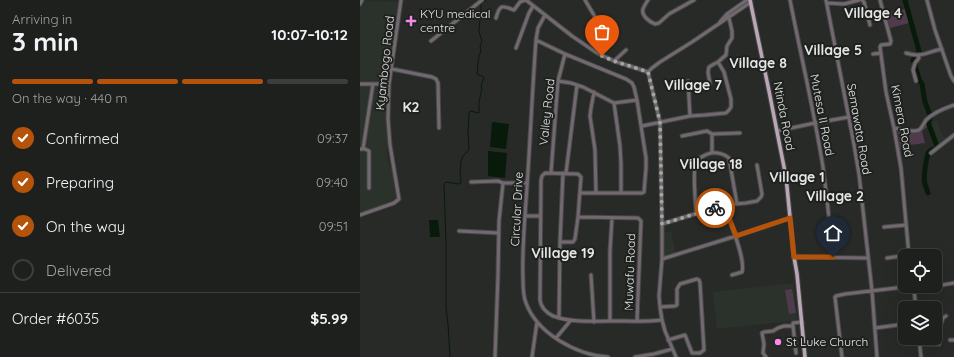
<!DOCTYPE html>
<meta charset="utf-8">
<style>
body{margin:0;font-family:Quicksand,sans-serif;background:#2b2d2b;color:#f1f3f6;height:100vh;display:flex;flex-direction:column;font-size:15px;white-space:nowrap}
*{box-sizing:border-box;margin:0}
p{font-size:13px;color:#a1a3a4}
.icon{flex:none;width:22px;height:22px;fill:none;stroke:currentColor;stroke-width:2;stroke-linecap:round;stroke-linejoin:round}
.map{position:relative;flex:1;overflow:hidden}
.panel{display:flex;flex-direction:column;background:#1e201e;width:360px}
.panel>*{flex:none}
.controls{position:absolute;left:538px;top:249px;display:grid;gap:8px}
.controls a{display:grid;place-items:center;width:44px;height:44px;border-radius:6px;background:#1e201e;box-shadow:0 4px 16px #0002,0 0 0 1px #3c3e3c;font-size:20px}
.pin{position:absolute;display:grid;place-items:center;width:34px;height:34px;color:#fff;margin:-41px -17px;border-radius:50% 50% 50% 0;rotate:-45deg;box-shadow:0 0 4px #0007}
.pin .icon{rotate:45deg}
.courier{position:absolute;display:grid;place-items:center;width:40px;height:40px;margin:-20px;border:3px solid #b45309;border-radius:50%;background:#fff;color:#222;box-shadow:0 1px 5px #0007}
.head em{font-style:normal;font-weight:700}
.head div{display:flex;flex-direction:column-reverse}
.head{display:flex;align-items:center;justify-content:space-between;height:68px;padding:0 12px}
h1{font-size:26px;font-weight:700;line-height:30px}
.bar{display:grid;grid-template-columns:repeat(4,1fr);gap:6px 4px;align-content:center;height:48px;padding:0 12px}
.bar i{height:5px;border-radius:3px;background:#3c3e3c}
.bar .current{background:#b45309}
.bar p{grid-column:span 4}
.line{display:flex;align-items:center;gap:10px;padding:0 12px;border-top:1px solid #3c3e3c}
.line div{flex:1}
ol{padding:0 12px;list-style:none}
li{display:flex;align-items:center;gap:12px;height:44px}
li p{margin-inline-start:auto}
li .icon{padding:4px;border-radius:50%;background:#b45309;color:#fff;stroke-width:4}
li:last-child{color:#a1a3a4}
li i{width:22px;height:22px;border:2px solid #3c3e3c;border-radius:50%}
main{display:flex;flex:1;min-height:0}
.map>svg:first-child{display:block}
.built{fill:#2b322b}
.green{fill:#4f3b4c}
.water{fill:#081b0b}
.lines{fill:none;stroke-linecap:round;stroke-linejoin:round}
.stream{stroke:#081b0b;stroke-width:1}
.river{stroke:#081b0b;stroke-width:5}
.minor-casing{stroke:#464846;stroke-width:5}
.major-casing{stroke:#464846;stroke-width:5.5}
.minor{stroke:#726870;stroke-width:3}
.major{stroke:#bba6b7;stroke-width:3.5}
.done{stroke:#a3a4a3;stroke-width:4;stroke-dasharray:0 7.2}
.route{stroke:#b45309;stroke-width:5}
.poi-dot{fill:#f788eb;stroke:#1e211e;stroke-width:1.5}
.labels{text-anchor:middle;stroke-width:4;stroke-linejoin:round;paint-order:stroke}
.poi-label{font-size:12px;fill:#e5e6e5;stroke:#1e211e;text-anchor:start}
.street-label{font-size:12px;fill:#e5e6e5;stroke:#1e211e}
.quarter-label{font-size:14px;font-weight:bold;fill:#e5e6e5;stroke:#1e211e}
</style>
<main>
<section class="panel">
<div class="head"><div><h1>3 min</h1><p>Arriving in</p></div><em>10:07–10:12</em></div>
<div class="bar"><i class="current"></i><i class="current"></i><i class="current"></i><i></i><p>On the way · 440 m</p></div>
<ol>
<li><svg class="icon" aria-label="check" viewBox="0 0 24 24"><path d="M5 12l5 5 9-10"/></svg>Confirmed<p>09:37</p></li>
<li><svg class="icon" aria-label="check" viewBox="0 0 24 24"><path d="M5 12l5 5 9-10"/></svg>Preparing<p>09:40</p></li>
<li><svg class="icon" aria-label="check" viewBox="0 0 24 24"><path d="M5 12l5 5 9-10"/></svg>On the way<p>09:51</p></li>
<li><i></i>Delivered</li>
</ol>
<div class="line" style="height:52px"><div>Order #6035</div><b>$5.99</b></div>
</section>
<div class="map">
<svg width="594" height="357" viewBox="0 0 594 357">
<rect width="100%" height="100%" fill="#282a28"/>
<path class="built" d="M0,0h4l1,1 33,1 -10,79 -1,52v26l7,17 4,19 -1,3 -4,5 -33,11z
M577,120l5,14 4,6 -9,6 -8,-22z
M311,231l5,23 -9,3 -3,-1v-23z
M433,283l4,37 -80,9 -4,-37z"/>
<path class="green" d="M545,9l4,14 -19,5 -4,-15z
M567,121l2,5 -7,5 3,12 -15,2 -10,4 -2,-18 17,1z
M432,289l4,24 -7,1 -4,-24z"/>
<path class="water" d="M132,122l17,2 -3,25 -16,-2z
M128,151l19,2 -2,25 -17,-2z
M69,220h9l2,17h-10z"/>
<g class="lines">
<path class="stream" d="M90,357l-2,-33 -2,-16v-63l-2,-61 2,-2 13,2 2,-1v-3l-1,-6 1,-13 2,-5 4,-4 2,-3 -1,-16 1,-20 1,-2 9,2v-11l2,-9 1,-5 -1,-2 3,-9 -7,-3 1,-5 -1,-2c2,-6 1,-11 4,-16l-1,-5 2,-5 -3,-9 1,-13 1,-9v-6l5,-4"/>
<path class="river" d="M545,0l14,51v2h-1
M553,61l2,-5
M555,65l4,14 3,5 3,18 5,13
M570,119l-2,3 9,24
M568,193c-1,-3 -2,-6 -3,-9 -2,-5 1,-28 4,-32 0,-1 4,-3 5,-3"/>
<g class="minor-casing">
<path id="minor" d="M166,0l46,36 25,17 17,8 34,11
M225,0l16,27
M288,0c-2,3 -4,6 -5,9 -2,7 7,13 12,15l4,-1 10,-9 25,-14
M430,0c11,56 24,111 33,167 4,30 7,60 10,90
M466,0l27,139 6,35 13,117 5,66
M502,0l2,2 6,23
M520,0l11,41 -1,3 -9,1 -1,2 6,45 8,36 7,40 8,88
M567,0l8,30 16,46 3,5
M467,3l17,1 15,-4
M0,4l2,-4
M185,15l-7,13 -2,12c-4,54 -6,107 -10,161 -2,26 -4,52 -3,78 0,8 0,17 3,24 11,30 50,52 82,54
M136,18c4,-15 7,-12 18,-8l6,-8 5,-2
M360,22l7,-8 20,-14
M176,40l29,14 61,25 6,4 2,4 3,13 9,58v10l-2,24 -2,1h-62
M71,41l51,-41
M156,48l13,-35 4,-7
M546,53c16,5 20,-1 36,-4
M513,54l8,-1
M254,61l12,-11
M32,69l40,8 4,2 2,4 1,45
M288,72l12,50 2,102v35l-3,37 1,11 2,13 3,11 11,26
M288,72l4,-4 8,-6 32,-20 59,-40
M198,81l13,2 12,4 31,16 23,-3
M328,81l2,35
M556,81l-3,-11 2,-7 4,-5 -1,-3
M0,84h29
M350,84l-2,-12 1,-5 5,-3 4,-2
M234,92l-3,16 -1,8 5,34 1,43
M254,103l6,43 1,18v29
M282,126l48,-10 15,-1 21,-2 3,-3 2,-3v-8l-7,-27 -6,-10 8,-7 1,-9 5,-8v-7l-3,-13 -2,-4
M534,128c7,1 18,5 25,2 3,-2 5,-7 7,-10 7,-7 19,-12 28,-15
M417,131l38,-8 34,-6
M352,134v19
M322,136l25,-5 5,3 28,-1
M0,149h5l4,2v37
M3,149l10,-65
M571,153l23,-18
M191,173l7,-92 7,-27
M206,173l11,-88
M111,182l27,-1 5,2
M364,205c5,14 22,54 18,67l-10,3
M336,214c0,-10 -4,-44 0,-51 2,-5 10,-9 15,-10 6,-1 14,1 18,5l8,46
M0,215l34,-12 5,-4 -9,-54 -2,-26 1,-35 12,-84
M165,216h15
M218,217l60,1 3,3 -4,100
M302,224l62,-19 22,-2 11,-2 4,-4 1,-3 -5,-29
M524,227l22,-2
M99,231l40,2
M200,242h13l2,-3 3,-22 3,-40 -3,-3 -33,-1 -3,3 -1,4 -1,120c1,8 7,13 13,16 19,7 39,5 59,5 16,0 33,1 50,-1
M434,257l74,1
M527,258l22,-3
M302,259l74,-23 54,-18
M575,269h3
M231,275l3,47
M554,290l40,-7
M554,290l2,18
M300,307l15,-1 2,-1v-16l3,-5 17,-5 2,1 1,3 4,67 -4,3h-8l-7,-18 -17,5
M567,308l2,-4 6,-1
M199,318l1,-76 3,-69
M250,321v-70l2,-33
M433,326l3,27
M515,328l30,-4
M575,328l5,-1 3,-9 3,-2
M196,338l15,-18
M559,338l2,19
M590,340h4
M559,344h20
M135,357l3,-82 1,-54 4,-38h24
M172,357l5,-35
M275,357l19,-3 18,-5
M406,357l-3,-4 1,-9 -2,-11 2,-1 9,-1 5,-3 6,-2h9v-3l9,-1
M482,357l-7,-60 1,-1 9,-2 68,-8"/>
</g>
<g class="major-casing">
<path id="major" d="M390,0l19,91 17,86 8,80 3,17 8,83"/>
</g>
<use href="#minor" class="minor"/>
<use href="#major" class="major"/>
</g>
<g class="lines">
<path class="done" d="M242,56l12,5 34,11 12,50 2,102 53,-16"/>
<path class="route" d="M355,208l9,-3 12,31 54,-18 4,39h39"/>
</g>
<g class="poi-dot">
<path d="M49 15h4v4h4v4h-4v4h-4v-4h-4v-4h4z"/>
<circle cx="418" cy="342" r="4"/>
</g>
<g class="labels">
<g class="poi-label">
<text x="60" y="18">KYU medical<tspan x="60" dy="14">centre</tspan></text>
<text x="426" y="346">St Luke Church</text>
</g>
<g class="street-label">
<text transform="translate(25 63) rotate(-84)" y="4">Kyambogo Road</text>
<text transform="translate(187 112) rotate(-84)" y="4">Valley Road</text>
<text transform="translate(462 115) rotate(79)" y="4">Mutesa II Road</text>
<text transform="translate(424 116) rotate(79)" y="4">Ntinda Road</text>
<text transform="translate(542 121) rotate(79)" y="4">Kimera Road</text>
<text transform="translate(499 129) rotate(80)" y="4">Semawata Road</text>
<text transform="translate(157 209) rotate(-87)" y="4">Circular Drive</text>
<text transform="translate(270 272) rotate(-88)" y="4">Muwafu Road</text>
</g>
<g class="quarter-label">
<text x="513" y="18">Village 4</text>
<text x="473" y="55">Village 5</text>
<text x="398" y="68">Village 8</text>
<text x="333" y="90">Village 7</text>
<text x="51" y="112">K2</text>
<text x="351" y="169">Village 18</text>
<text x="437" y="182">Village 1</text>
<text x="475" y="201">Village 2</text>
<text x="203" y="258">Village 19</text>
</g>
</g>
</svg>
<div class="controls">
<a><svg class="icon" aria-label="locate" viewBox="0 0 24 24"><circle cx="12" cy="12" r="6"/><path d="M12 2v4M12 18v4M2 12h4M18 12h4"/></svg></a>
<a><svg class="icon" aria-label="layers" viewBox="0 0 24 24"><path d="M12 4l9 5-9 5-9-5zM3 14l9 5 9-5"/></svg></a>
</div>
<div class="pin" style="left:242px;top:56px;background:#ea580c"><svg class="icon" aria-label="bag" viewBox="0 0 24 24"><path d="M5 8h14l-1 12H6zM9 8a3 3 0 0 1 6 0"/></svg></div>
<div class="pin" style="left:473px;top:257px;background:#1f2937"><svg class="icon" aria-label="home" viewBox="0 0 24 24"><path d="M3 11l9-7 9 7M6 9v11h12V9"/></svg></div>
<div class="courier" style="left:355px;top:208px"><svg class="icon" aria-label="bike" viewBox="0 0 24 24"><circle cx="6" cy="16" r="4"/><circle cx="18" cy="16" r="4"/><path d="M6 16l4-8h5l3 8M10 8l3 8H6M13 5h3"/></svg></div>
</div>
</main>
